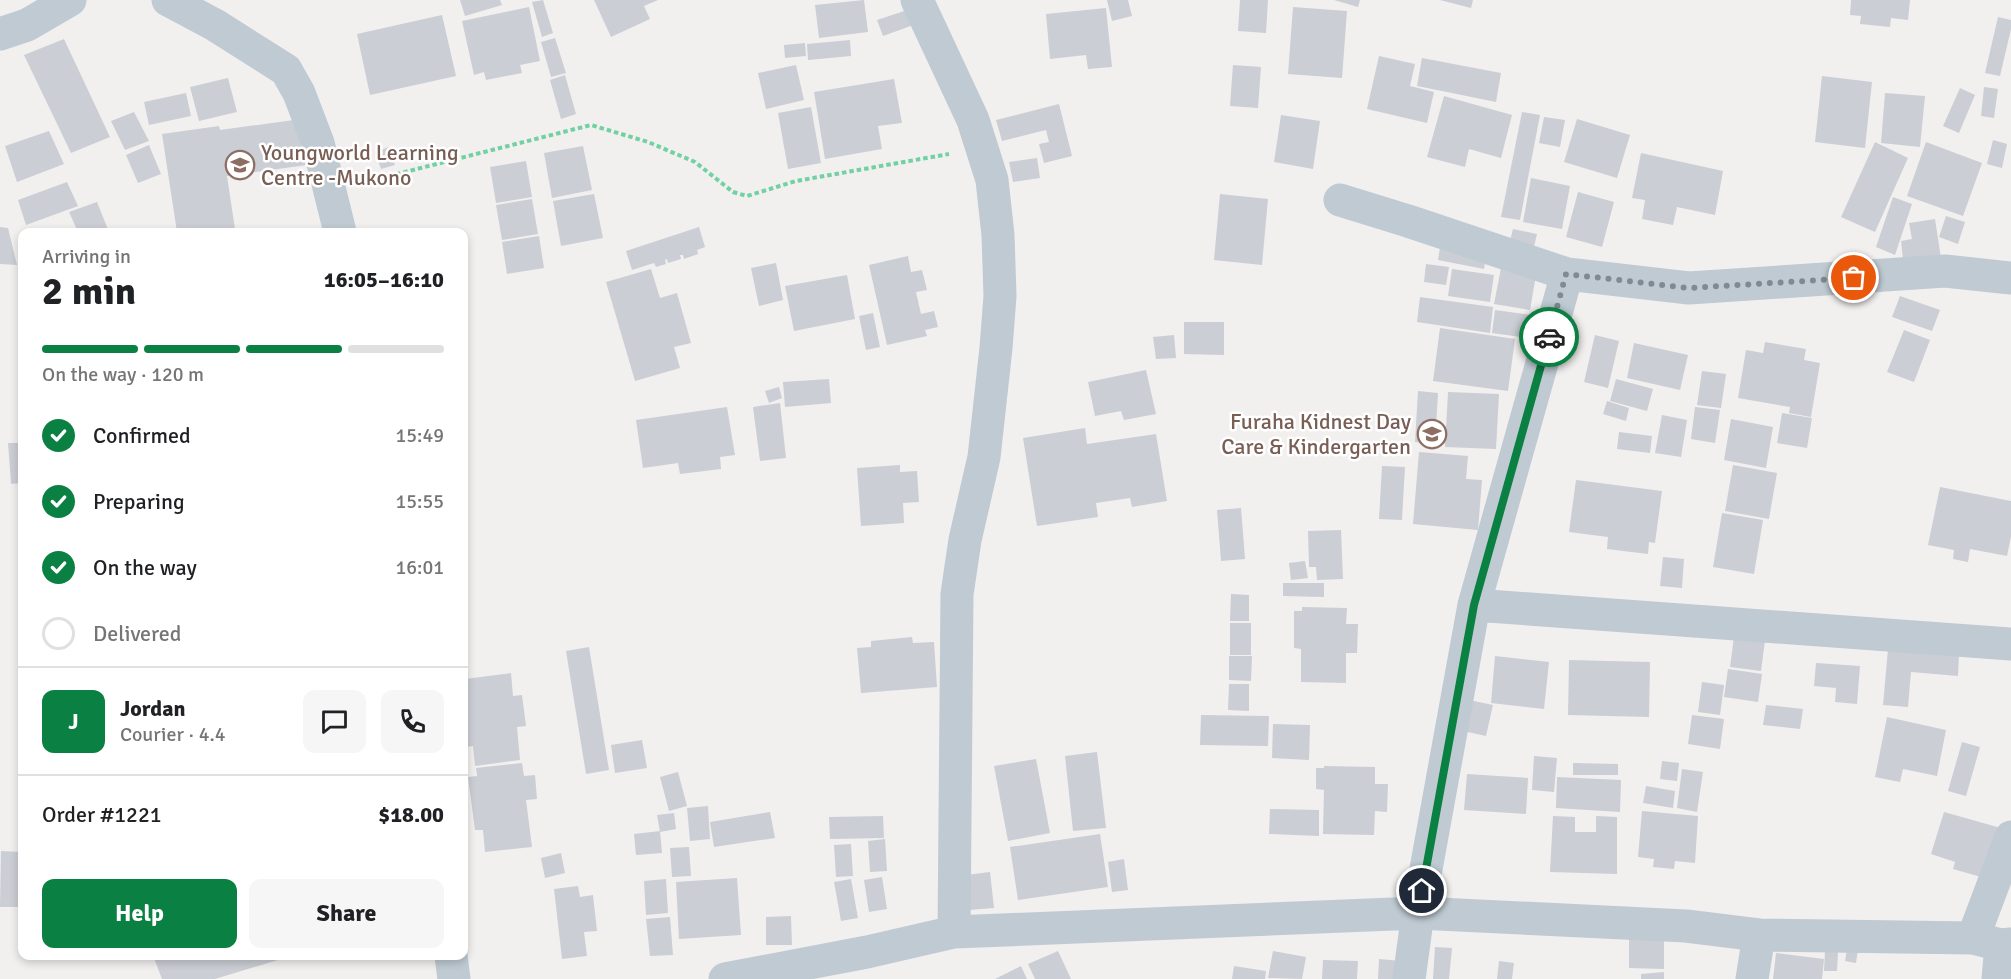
<!DOCTYPE html>
<meta charset="utf-8">
<style>
body{margin:0;font-family:Signika,sans-serif;background:#f6f6f6;color:#202124;height:100vh;display:flex;flex-direction:column;font-size:22px;white-space:nowrap}
*{box-sizing:border-box;margin:0}
p{font-size:20px;color:#757577}
.icon{flex:none;width:33px;height:33px;fill:none;stroke:currentColor;stroke-width:2;stroke-linecap:round;stroke-linejoin:round}
.map{position:relative;flex:1;overflow:hidden}
.sheet{position:absolute;left:18px;top:228px;width:450px;height:732px;display:flex;flex-direction:column;background:#fff;border-radius:12px;box-shadow:0 3px 9px #0003}
.sheet>*{flex:none}
.pin{position:absolute;display:grid;place-items:center;width:51px;height:51px;color:#fff;margin:-26px;border:3px solid #fff;border-radius:50%;box-shadow:0 2px 6px #0007}
.courier{position:absolute;display:grid;place-items:center;width:60px;height:60px;margin:-30px;border:4px solid #0b8043;border-radius:50%;background:#fff;color:#222;box-shadow:0 2px 8px #0007}
.summary em{font-style:normal;font-weight:700}
.summary div{display:flex;flex-direction:column-reverse}
.summary{display:flex;align-items:center;justify-content:space-between;height:102px;padding:0 24px}
h1{font-size:39px;font-weight:700;line-height:45px}
.bar{display:grid;grid-template-columns:repeat(4,1fr);gap:9px 6px;align-content:center;height:72px;padding:0 24px}
.bar i{height:8px;border-radius:4px;background:#e0e0e0}
.bar .active{background:#0b8043}
.bar p{grid-column:span 4}
.line{display:flex;align-items:center;gap:15px;padding:0 24px;border-top:2px solid #e0e0e0}
.line div{flex:1}
.round{display:grid;place-items:center;flex:none;width:63px;height:63px;border-radius:12px;background:#f6f6f6}
ol{padding:0 24px;list-style:none}
li{display:flex;align-items:center;gap:18px;height:66px}
li p{margin-inline-start:auto}
li .icon{padding:6px;border-radius:50%;background:#0b8043;color:#fff;stroke-width:4}
li:last-child{color:#757577}
li i{width:33px;height:33px;border:3px solid #e0e0e0;border-radius:50%}
.action{display:flex;gap:12px;margin-top:auto;padding:12px 24px}
.action a{flex:1;height:69px;border-radius:12px;background:#0b8043;color:#fff;font-size:24px;font-weight:700;line-height:69px;text-align:center}
.action a+a{background:#f6f6f6;color:#202124}
.map>svg:first-child{display:block}
.building{fill:#cbced4}
.lines{fill:none;stroke-linecap:round;stroke-linejoin:round}
.path{stroke:#72d1a2;stroke-width:4;stroke-dasharray:4.5 3;stroke-linecap:butt}
.minor{stroke:#bfcad2;stroke-width:33}
.done{stroke:#828a91;stroke-width:6;stroke-dasharray:0 10.8}
.route{stroke:#0b8043;stroke-width:8}
.labels{text-anchor:middle;stroke-width:5;stroke-linejoin:round;paint-order:stroke}
.education-label{font-size:22px;fill:#785e54;stroke:#fff;text-anchor:start}
</style>
<div class="map">
<svg width="2011" height="979" viewBox="0 0 2011 979">
<rect width="100%" height="100%" fill="#f2efef"/>
<path class="building" d="M460,0h40l2,5 -37,11z
M543,0l10,33 -11,4 -10,-35z
M594,0h64l-14,6 6,13 -39,18z
M864,0l4,32 -49,6 -4,-33z
M1107,0h21l4,16 -20,5z
M1240,0h28l-2,33 -28,-2z
M1334,0h26l-2,7z
M1440,0h33l-2,8z
M1851,0h59l-2,20 -17,-2 -1,9 -30,-3 1,-8 -11,-1z
M529,7l11,54 -20,4 2,8 -36,7 -2,-8 -10,3 -12,-54z
M1293,7l54,4 -5,67 -54,-4z
M913,8l6,15 -36,13 -6,-16z
M1106,8l6,59 -24,2 -2,-14 -36,4 -4,-45z
M442,15l14,61 -86,19 -13,-61z
M1998,17l13,3v9l-11,47 -15,-3z
M555,38l11,35 -15,4 -10,-35z
M64,39l46,98 -39,16 -47,-98z
M850,40l1,16 -43,4 -1,-16z
M805,43l1,13 -21,2 -1,-13z
M1379,56l36,8 -5,22 24,6 -7,31 -60,-14z
M1422,58l79,15 -5,29 -79,-16z
M796,65l8,35 -38,9 -8,-36z
M1233,65l28,2 -3,41 -28,-2z
M565,75l11,39 -15,5 -11,-39z
M1822,76l50,6 -7,66 -50,-6z
M228,78l9,34 -38,9 -9,-34z
M894,79l8,44 -24,3 4,23 -57,10 -11,-67z
M1984,87l14,2 -4,29 -13,-2z
M1960,88l15,7 -16,38 -16,-7z
M186,93l5,23 -42,9 -5,-23z
M1885,93l40,3 -5,51 -39,-4z
M1444,96l68,19 -11,43 -32,-9 -4,18 -38,-10z
M1059,104l13,52 -28,7 -5,-19 10,-2 -3,-12 -44,11 -6,-21z
M811,107l10,56 -33,6 -10,-56z
M134,112l15,29 -24,9 -14,-29z
M1522,112l18,3 -20,105 -19,-3z
M1281,115l39,6 -7,48 -39,-7z
M1544,117l21,3 -5,27 -21,-4z
M301,119l6,46 -80,11 8,53 -27,3h-31l-15,-98 57,-8 1,4z
M1577,119l53,16 -13,43 -53,-16z
M49,131l15,33 -47,18 -12,-36z
M1993,140l14,4 -5,24 -15,-4z
M1875,142l33,16 -33,74 -34,-15z
M1926,142l56,21 -19,53 -56,-20z
M149,145l12,29 -23,9 -12,-28z
M583,146l9,44 -40,8 -8,-45z
M389,147l6,18 -14,4 -6,-17z
M1641,153l82,18 -8,44 -38,-8 -4,18 -31,-6 3,-19 -13,-2z
M1037,158l3,20 -27,4 -4,-20z
M526,161l6,36 -36,6 -6,-36z
M1531,178l39,8 -8,43 -39,-7z
M67,182l11,24 -52,19 -8,-25z
M1578,192l36,10 -12,45 -36,-10z
M594,194l9,44 -42,8 -8,-45z
M1220,194l48,5 -6,66 -48,-5z
M1893,197l19,7 -17,51 -19,-8z
M532,199l6,35 -36,6 -6,-35z
M97,202l12,30h-31l-9,-20z
M1946,216l19,6 -7,22 -19,-7z
M1935,219l6,39 -38,1 -2,-18 11,-2 -3,-16z
M0,227l8,1 9,37 -17,-1z
M699,227l6,20 -8,3 1,4 -14,5 -1,-4h-3l1,4 -13,4 -1,-4 -2,1 1,4 -10,3 -2,-4 -22,7 -6,-19z
M1513,229l24,5 -4,17 -24,-6z
M539,236l5,32 -37,6 -5,-32z
M1441,241l46,9 -3,19 -46,-9z
M908,256l3,16 11,-2 5,20 -11,2 5,22 13,-3 4,16 -13,3 2,6 -40,9 -18,-80z
M776,263l7,37 -24,6 -8,-38z
M1426,264l23,3 -3,18 -22,-3z
M1501,268l35,7 -6,35 -36,-6z
M651,269l9,29 17,-5 14,50 -17,4 6,21 -45,13 -29,-99z
M1452,269l42,6 -4,27 -42,-6z
M847,275l8,44 -61,12 -9,-45z
M1900,296l40,14 -8,21 -40,-14z
M1420,297l73,10 -3,26 -73,-11z
M1495,310l36,5 -3,23 -36,-5z
M873,313l7,34 -14,3 -7,-34z
M1184,322h40v33l-40,-1z
M1440,328l75,11 -7,52 -75,-10z
M1904,330l26,10 -16,42 -27,-10z
M1174,335l2,23 -20,1 -3,-22z
M1595,335l24,6 -11,47 -24,-6z
M1765,342l41,7 -2,11 16,3 -9,54 -22,-4 1,-6 -52,-9 8,-48 17,3z
M1634,343l54,12 -8,35 -53,-12z
M1146,370l10,44 -32,6 -3,-9 -26,5 -7,-34z
M1702,371l24,3 -5,34 -24,-3z
M829,379l2,24 -46,4 -2,-25z
M1616,379l37,10 -6,22 -37,-10z
M779,387l3,11 -13,5 -4,-12z
M1418,391l20,2 -3,51 -20,-2z
M1448,392l51,2 -3,55 -51,-2z
M1607,401l22,7 -3,13 -23,-7z
M780,403l6,55 -26,3 -7,-54z
M727,407l8,48 -15,2 1,12 -41,5 -2,-11 -35,5 -7,-48z
M1695,407l25,3 -5,33 -24,-4z
M1782,413l30,5 -5,30 -30,-5z
M1662,415l25,5 -6,37 -26,-4z
M1731,419l42,8 -7,41 -42,-8z
M1085,428l2,16 69,-10 11,67 -35,6 -2,-9 -34,5 2,14 -61,9 -14,-88z
M1619,432l33,4 -2,17 -33,-4z
M8,443h14v40l-11,1z
M1419,452l49,4 -2,23 16,1 -4,50 -65,-6z
M900,465v7l17,-1 2,31 -16,1 1,20 -43,3 -4,-58z
M1733,465l44,8 -8,46 -44,-8z
M1382,466l23,1 -3,53 -23,-1z
M1576,480l86,11 -7,52 -6,-1 -1,12 -41,-5 1,-12 -39,-5z
M1940,487l71,14v35l-4,20 -37,-7 -2,13 -15,-3 1,-9 -26,-5z
M1241,508l4,51 -24,2 -4,-51z
M1722,513l41,7 -9,54 -41,-7z
M1341,530l2,49 -26,1 -1,-13h-7l-1,-36z
M1663,557l21,2 -2,29 -22,-2z
M1305,561l3,17 -17,2 -2,-17z
M1283,583h41v14l-41,-1z
M1231,594l18,1v26h-19z
M1302,607l45,1 -1,16h12l-1,29h-11v30l-45,-1v-33l-7,-1v-37h8z
M1230,623h21v32h-21z
M1735,629l31,4 -5,38 -31,-4z
M912,637l1,6 21,-1 3,45 -76,6 -4,-45 14,-1v-6z
M589,647l20,123 -23,4 -20,-123z
M1888,649l71,5 -1,22 -47,-4 -3,35 -25,-2z
M1229,656h23l-1,25 -22,-1z
M1495,656l54,6 -5,47 -53,-6z
M1569,660l81,2 -1,55 -81,-2z
M1816,663l44,3 -3,38 -22,-2 1,-14 -22,-2z
M1728,669l34,5 -4,28 -34,-5z
M511,673l2,23 9,-1 4,31 -9,1 3,33 -45,6 -2,-20 -7,1 -2,-26v-22l3,-1 -2,-19z
M1702,682l22,3 -4,30 -22,-3z
M1229,684h20v27l-21,-1z
M1469,700l24,5 -7,31 -23,-5z
M1766,705l37,4 -3,20 -37,-4z
M1201,715l68,1 -1,30 -68,-1z
M1692,715l32,4 -4,30 -32,-5z
M1887,717l59,13 -9,46 -34,-7 -3,13 -25,-5z
M1273,724l37,1 -1,35 -37,-2z
M642,740l5,28 -32,5 -4,-28z
M1962,742l18,5 -14,49 -18,-5z
M1097,752l9,76 -33,3 -8,-75z
M1534,756l23,2 -3,34 -22,-2z
M1036,759l14,74 -42,8 -14,-75z
M1662,761l17,2 -2,18 -17,-2z
M522,763l2,13 11,-1 2,24 -11,1 6,47 -47,5 -2,-22h-8l-7,-53 9,-1 -1,-8z
M1573,763l45,1v11h-45z
M1324,766l51,1v17h13l-1,28 -12,-1 -1,24 -51,-1 1,-44 -8,-1v-21h8z
M1682,769l21,3 -6,40 -20,-4z
M678,772l9,34 -18,5 -9,-34z
M1467,774l61,4 -2,36 -62,-4z
M1557,777l64,3 -1,32 -64,-4z
M1646,786l29,5 -2,17 -30,-5z
M708,806l2,33 -20,2 -3,-33z
M1270,809l49,1v26l-50,-2z
M1642,811l56,5 -3,47 -20,-2 -1,8 -21,-2 1,-8 -16,-2z
M770,812l5,26 -61,9 -4,-25z
M1944,812l64,18 -27,47 -28,-8 2,-7 -24,-8z
M674,813l2,16 -16,3 -3,-17z
M883,816l1,22 -54,1 -1,-22z
M1553,816l22,1v15h21v-16l21,1v57l-67,-2z
M660,831l2,22 -26,2 -2,-21z
M1100,834l8,53 -90,13 -8,-53z
M885,839l2,32 -17,1 -2,-31z
M851,844l2,32 -17,1 -2,-32z
M689,847l2,29 -19,1 -2,-29z
M1,851l21,1v55h-22z
M561,853l4,20 -20,5 -4,-20z
M1124,859l4,31 -16,2 -4,-30z
M990,872l4,36 -25,2 -3,-35z
M882,877l5,32 -18,3 -5,-32z
M737,878l4,57 -62,4 -3,-57z
M666,879l2,34 -22,2 -2,-34z
M851,879l7,39 -17,3 -7,-39z
M578,886l2,11 13,-2 4,36 -13,1 3,24 -25,3 -8,-70z
M791,916l1,29h-26v-28z
M670,917l3,38 -23,1 -4,-37z
M1629,939l35,1v29l-35,-1z
M1435,947l17,1 -3,31h-16z
M1847,949l11,1 -2,13 -11,-2z
M1058,951l13,28h-36l-7,-15z
M1273,951l33,6 -4,22 -34,-1z
M1825,951l13,1 -1,19h-13z
M1776,953l48,6 -2,20h-49z
M163,956h128l-76,23h-53l-8,-21z
M1379,959l23,2 -3,18h-21z
M1323,960l35,1 -1,18h-35z
M1499,961l15,2 -2,16h-15z
M1021,966l6,13h-32z
M1234,966l32,5 -1,8h-33z
M1664,972v7h-23v-5z"/>
<g class="lines">
<path class="path" d="M359,180l38,-6 194,-49 57,17 47,20 38,30 14,4 49,-15 153,-27"/>
<path class="minor" d="M168,0l47,25 71,45 13,23 19,50 22,89
M917,0l56,120 19,60 6,55 2,61 -4,52 -12,109 -19,83 -8,54 -3,338
M0,34l27,-9 43,-25
M1340,200l68,21 159,53
M1474,605l537,39
M1973,938l38,-101
M451,956l3,23
M725,979l142,-27 87,-20 464,-19 268,13 73,9 214,3 28,7 10,-1
M1409,979l9,-66 56,-308 93,-331 122,14 256,-17 66,7
M1752,979l7,-44
M1998,979l3,-34"/>
</g>
<g class="lines">
<path class="done" d="M1549,337l17,-63 123,14 165,-10"/>
<path class="route" d="M1422,891l52,-286 75,-268"/>
</g>
<defs>
<g id="school-ring" transform="scale(1.5)"><circle r="9.5" fill="#fff" stroke="#8d6e63" stroke-width="1.5"/><path d="M0-5L7-2L0 1L-7-2ZM-4 1L0 2.5L4 1V4Q0 6-4 4Z" fill="#8d6e63"/></g>
</defs>
<g fill-rule="evenodd">
<use href="#school-ring" x="240" y="165"/>
<use href="#school-ring" x="1432" y="434"/>
</g>
<g class="labels">
<g class="education-label">
<text x="261" y="160">Youngworld Learning<tspan x="261" dy="25">Centre -Mukono</tspan></text>
<text x="1411" y="429" text-anchor="end">Furaha Kidnest Day<tspan x="1411" dy="25">Care &amp; Kindergarten</tspan></text>
</g>
</g>
</svg>
<div class="pin" style="left:1854px;top:278px;background:#ea580c"><svg class="icon" aria-label="bag" viewBox="0 0 24 24"><path d="M5 8h14l-1 12H6zM9 8a3 3 0 0 1 6 0"/></svg></div>
<div class="pin" style="left:1422px;top:891px;background:#1f2937"><svg class="icon" aria-label="home" viewBox="0 0 24 24"><path d="M3 11l9-7 9 7M6 9v11h12V9"/></svg></div>
<div class="courier" style="left:1549px;top:337px"><svg class="icon" aria-label="car" viewBox="0 0 24 24"><path d="M5 17H2v-5l4-1 3-4h7l3 4 3 1v5h-3M9 17h6M6 11h13"/><circle cx="7" cy="17" r="2"/><circle cx="17" cy="17" r="2"/></svg></div>
<section class="sheet">
<div class="summary"><div><h1>2 min</h1><p>Arriving in</p></div><em>16:05–16:10</em></div>
<div class="bar"><i class="active"></i><i class="active"></i><i class="active"></i><i></i><p>On the way · 120 m</p></div>
<ol>
<li><svg class="icon" aria-label="check" viewBox="0 0 24 24"><path d="M5 12l5 5 9-10"/></svg>Confirmed<p>15:49</p></li>
<li><svg class="icon" aria-label="check" viewBox="0 0 24 24"><path d="M5 12l5 5 9-10"/></svg>Preparing<p>15:55</p></li>
<li><svg class="icon" aria-label="check" viewBox="0 0 24 24"><path d="M5 12l5 5 9-10"/></svg>On the way<p>16:01</p></li>
<li><i></i>Delivered</li>
</ol>
<div class="line" style="height:108px"><b class="round" style="background:#0b8043;color:#fff">J</b><div><b>Jordan</b><p>Courier · 4.4</p></div><a class="round"><svg class="icon" aria-label="chat" viewBox="0 0 24 24"><path d="M4 5h16v11H9l-5 4z"/></svg></a><a class="round"><svg class="icon" aria-label="phone" viewBox="0 0 24 24"><path d="M5 4h4l2 5-3 2q2 4 5 5l2-3 5 2v4C11 20 4 13 5 4z"/></svg></a></div>
<div class="line" style="height:78px"><div>Order #1221</div><b>$18.00</b></div>
<div class="action"><a>Help</a><a>Share</a></div>
</section>
</div>
